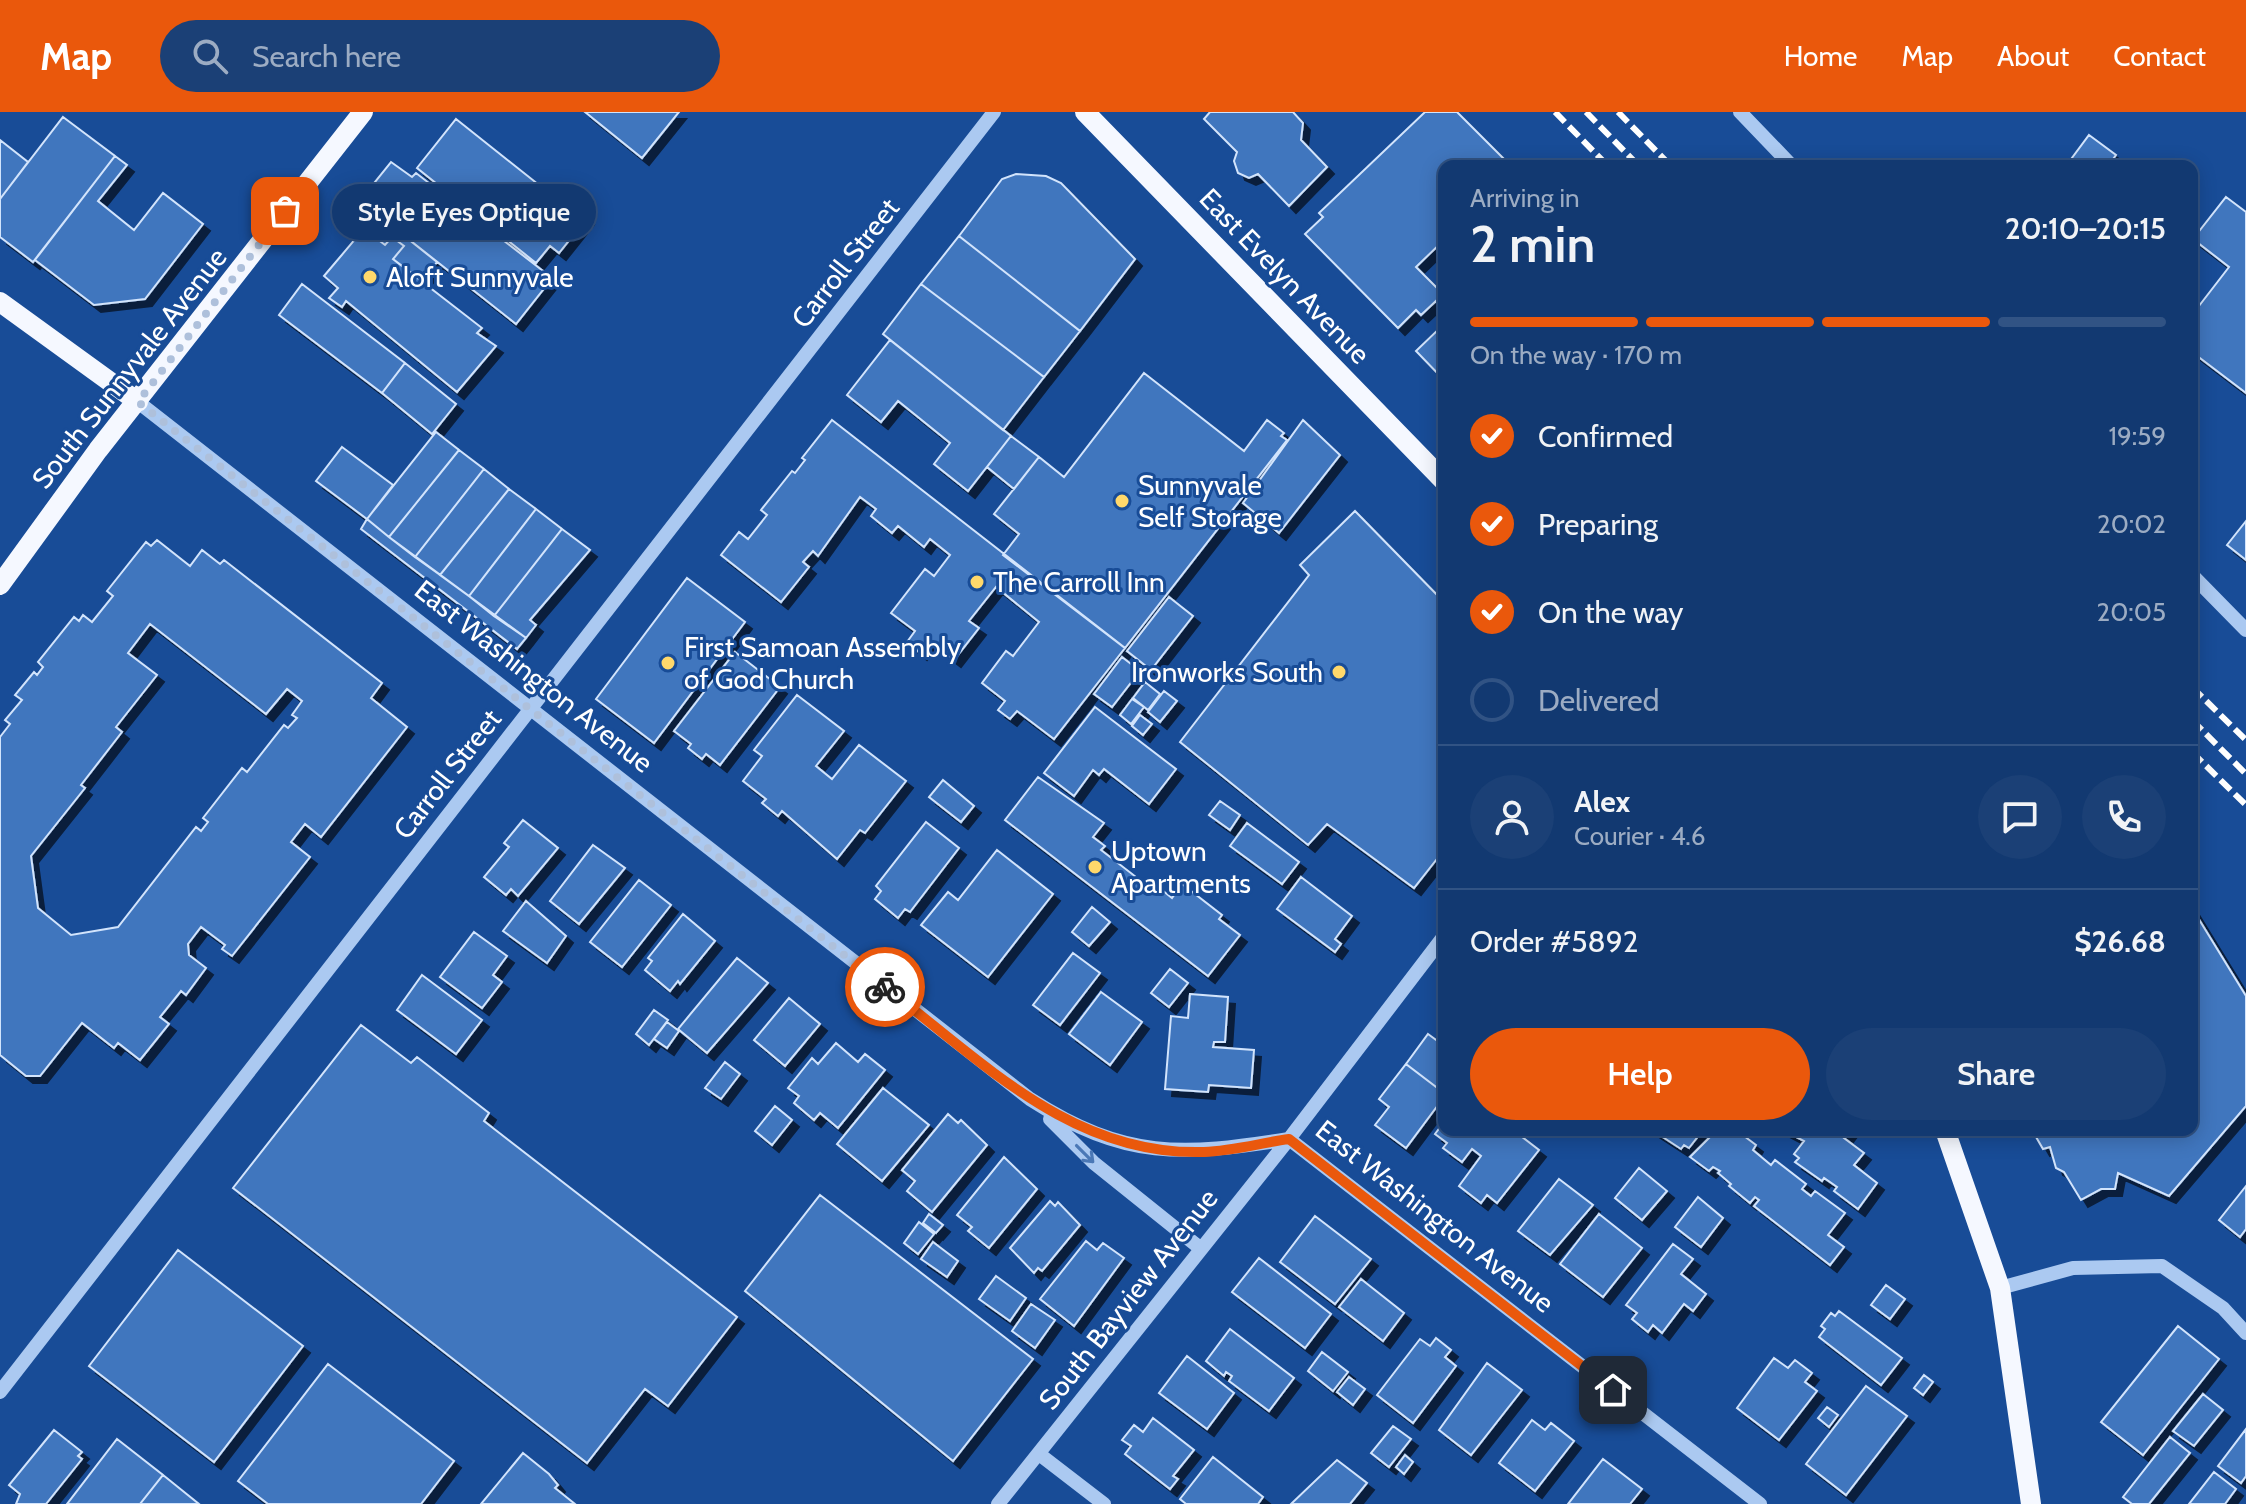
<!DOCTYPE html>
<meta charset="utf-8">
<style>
body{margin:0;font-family:Cabin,sans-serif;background:#1b4076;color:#f1f3f6;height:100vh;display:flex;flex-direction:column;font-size:30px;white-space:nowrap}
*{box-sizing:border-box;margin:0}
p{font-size:26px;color:#9cacc3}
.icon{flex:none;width:44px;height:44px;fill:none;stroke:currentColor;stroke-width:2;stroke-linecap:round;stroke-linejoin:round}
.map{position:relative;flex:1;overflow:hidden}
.details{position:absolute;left:1438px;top:48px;width:760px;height:976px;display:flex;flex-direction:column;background:#123971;border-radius:16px;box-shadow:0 4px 20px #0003,0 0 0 2px #315384}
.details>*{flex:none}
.pin{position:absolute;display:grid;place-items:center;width:68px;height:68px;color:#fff;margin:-34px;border-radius:16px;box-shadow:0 4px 12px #0006}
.courier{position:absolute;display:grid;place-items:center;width:80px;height:80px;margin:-40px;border:6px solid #ea580c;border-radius:50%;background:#fff;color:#222;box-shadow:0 2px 10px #0007}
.bubble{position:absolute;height:56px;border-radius:28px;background:#123971;box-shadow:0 4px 20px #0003,0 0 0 2px #315384;font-size:26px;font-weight:600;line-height:56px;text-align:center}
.summary em{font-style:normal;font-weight:600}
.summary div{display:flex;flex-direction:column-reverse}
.summary{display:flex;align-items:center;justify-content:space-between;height:136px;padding:0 32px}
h1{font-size:52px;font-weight:600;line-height:60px}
.bar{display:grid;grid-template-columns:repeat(4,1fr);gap:12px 8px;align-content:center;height:96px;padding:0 32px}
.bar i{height:10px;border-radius:6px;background:#315384}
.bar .selected{background:#ea580c}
.bar p{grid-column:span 4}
.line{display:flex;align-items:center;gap:20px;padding:0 32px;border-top:2px solid #315384}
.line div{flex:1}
.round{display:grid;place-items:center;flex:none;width:84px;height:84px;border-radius:42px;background:#1b4076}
ol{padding:0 32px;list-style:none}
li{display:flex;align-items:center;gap:24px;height:88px}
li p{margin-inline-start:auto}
li .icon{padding:8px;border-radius:50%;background:#ea580c;color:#fff;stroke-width:4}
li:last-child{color:#9cacc3}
li i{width:44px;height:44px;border:4px solid #315384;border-radius:50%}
.primary-button{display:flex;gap:16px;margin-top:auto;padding:16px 32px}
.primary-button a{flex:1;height:92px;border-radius:48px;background:#ea580c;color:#fff;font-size:32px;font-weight:600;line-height:92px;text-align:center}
.primary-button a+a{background:#1b4076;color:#f1f3f6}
header{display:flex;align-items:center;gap:48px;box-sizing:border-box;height:112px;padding:0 40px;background:#ea580c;color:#fff}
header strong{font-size:38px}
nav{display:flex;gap:44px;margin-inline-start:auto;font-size:28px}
.search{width:560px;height:72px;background:#1b4076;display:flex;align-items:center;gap:20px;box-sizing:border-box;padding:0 28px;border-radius:44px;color:#9cacc3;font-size:30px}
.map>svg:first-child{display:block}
.building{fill:#4176be;stroke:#d2e4fc;stroke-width:2;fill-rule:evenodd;filter:url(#shadow)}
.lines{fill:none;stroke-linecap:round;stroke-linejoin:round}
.minor{stroke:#abc9f1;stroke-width:14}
.major{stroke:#f5f8ff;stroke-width:20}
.rail{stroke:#fff;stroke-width:6;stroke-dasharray:14 6;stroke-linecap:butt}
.oneway{stroke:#4b78b6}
.done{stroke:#aec0db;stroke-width:8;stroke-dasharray:0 14.4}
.route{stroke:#ea580c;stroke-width:10}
.poi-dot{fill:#ffd86b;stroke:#184c97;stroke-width:3}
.labels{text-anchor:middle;stroke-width:6;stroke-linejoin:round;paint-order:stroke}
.street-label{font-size:28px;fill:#fff;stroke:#184c97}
.poi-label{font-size:28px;fill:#fff;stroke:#184c97;text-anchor:start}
</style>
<header>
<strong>Map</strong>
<div class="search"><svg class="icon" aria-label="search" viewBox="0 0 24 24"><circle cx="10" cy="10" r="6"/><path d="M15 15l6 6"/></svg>Search here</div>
<nav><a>Home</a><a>Map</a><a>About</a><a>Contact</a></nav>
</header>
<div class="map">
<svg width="2246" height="1392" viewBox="0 0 2246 1392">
<defs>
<filter id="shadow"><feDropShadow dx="7" dy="7" stdDeviation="0" flood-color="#0009"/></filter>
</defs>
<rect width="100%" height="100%" fill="#184c97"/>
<path class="building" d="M585,0h94l-37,46z
M1210,0h83l10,11 -2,17 26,27 -38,39 -31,-32 -9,4 -11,-5 -4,-12 3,-9 -33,-33z
M1425,0h32l54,54h-67v74l-28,27 28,28v14l-8,-8 -15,14 -5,-5 -18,18 -93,-94 18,-17 -4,-4z
M63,5l52,39 -82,106 -33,-25v-38z
M456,7l112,89 3,-3 16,13 -28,35 -9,-7 -14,17 -119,-95z
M2089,23l27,20 -8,11h-42z
M0,28l28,22 -28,37z
M115,44l12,9 -29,36 36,29 29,-37 40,31 -58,75 -51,6 -59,-45z
M391,50l21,15 4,-4 131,101 -2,4 5,3 -34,43 -128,-101 -12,15 9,7 7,-8 12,9 -11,13 89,69 -5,5 19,13 -39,46 -111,-91 -4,6 -13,-9 9,-10 -14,-12 33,-39 -16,-13z
M1016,62l30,2 15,7 74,76 -55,72 -121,-95 43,-57z
M2226,85l20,15v181l-54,-41v-37l37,-48 -36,-28z
M388,111l49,39 -15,19 -29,-22 11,-13 -12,-9 -7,8 -9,-7z
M959,124l121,95 -36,46 -123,-93z
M302,172l103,79 -23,30 -103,-78z
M921,172l123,93 -41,53 -120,-96z
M1444,212v56l-28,-29z
M890,228l121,96 -43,55 -34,-27 16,-21 -52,-42 -17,21 -34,-27z
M405,251l51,41 -24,30 -50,-41z
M1144,261l100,78 23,-31 17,13 -3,3 6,4 -162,208 -122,-93 16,-21 -25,-20 45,-57 25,20z
M832,308l293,228 -71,91 -37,-28 -7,8 -12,-9 7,-9 -23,-18 24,-32 7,5 26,-34 -43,-35 -27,34 10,7 -25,32 -25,-19 -9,12 -13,-11 8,-11 -24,-18 34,-44 9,7 16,-21 -20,-16 -6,8 -26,-21 -6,7 -21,-17 5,-7 -16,-12 -42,59 -5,-5 -10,11 6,5 -28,35 -60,-47 18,-23 9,7 19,-24 -6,-5 31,-39 3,2 10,-13 -3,-2z
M1303,308l37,35 -61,78 -36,-30z
M436,320l23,18 -70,87 -22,-18z
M1011,324l28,21 -25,32 -27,-22z
M342,335l51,38 -26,34 -51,-38z
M459,338l25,19 -69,88 -26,-20z
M484,357l25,20 -69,86 -25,-18z
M509,377l27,20 -67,87 -29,-21z
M536,397l26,20 -68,87 -25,-20z
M1355,399l89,91v248l-30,38 -87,-64 -19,21 -128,-103 129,-167 -9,-10z
M367,407l22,18 137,101 -9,11 -156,-120z
M2246,409v39l-19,-15z
M562,417l28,21 -60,70 6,5 -10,13 -32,-22z
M157,428l33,26 12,-16 18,14 4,-4 158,123 -11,15 36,29 -86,110 -16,-13 -14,18 19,15 -78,99 -10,-7 3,-4 -24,-18 -13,17 1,11 17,13 -20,27 -5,-4 -21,26 9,7 -29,36 -22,-17 -4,5 -32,-25 -42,53h-14l-26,-21v-318l10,-13 -5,-4 17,-20 -7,-5 19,-23 3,3 6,-8 -5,-5 36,-45 5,4 4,-6 9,7 21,-26 -6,-5 39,-49 5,4zM150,512l116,90 21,-25 15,12 -10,14 5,3 -9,10 -4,-3 -37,47 -5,-4 -39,50 5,4 -7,9 -5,-4 -78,100 -47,8 -33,-27 -7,-52 54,-68 -4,-3 41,-53 -6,-5 41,-52 -29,-22z
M687,466l58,44 -91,121 -58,-44z
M1169,485l24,19 -42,54 -24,-19z
M735,540l45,35 -60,78 -14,-11 -4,5 -14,-11 3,-4 -17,-13z
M1122,545l18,14 -28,36 -18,-13z
M1145,570l15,12 -12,16 -15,-12z
M1164,579l13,10 -17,21 -12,-10z
M797,583l47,36 -28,35 16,13 27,-34 47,36 -41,52 -5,-3 -23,29 -55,-48 -4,5 -16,-13 4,-4 -23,-18 19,-25 -8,-6z
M1132,587l12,8 -13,17 -11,-9z
M1095,595l81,62 -27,35 -45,-35 -5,6 -6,-5 -19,26 -30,-23z
M1140,603l12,9 -9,11 -11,-9z
M1038,665l66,46 -11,14 12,9 -4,4 57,44 4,-4 10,8 10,-14 40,31 -3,4 21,16 -32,41 -203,-156z
M943,668l31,26 -13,16 -32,-25z
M1220,689l20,14 -10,15 -21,-15z
M523,708l35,28 -40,48 -7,-7 -5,6 -22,-18 25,-30 -5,-4z
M926,710l33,26 -49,64 -5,-3 -7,9 -23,-19 6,-8 -5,-5z
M1247,711l52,39 -17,22 -52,-38z
M593,733l32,23 -46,56 -29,-23z
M997,738l56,44 -65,83 -67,-52 27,-33 10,8z
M1301,765l51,39 -17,23 6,5 -6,8 -58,-43z
M639,768l32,25 -49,62 -32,-25z
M526,789l40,35 -19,27 -44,-32z
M1092,795l18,15 -21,24 -17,-14z
M2192,796l54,88v110l-77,90 -51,-23 -3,16h-14l-20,11 -17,-28 -8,-4 -6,-21 -7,2 -11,-19h160z
M683,802l32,27 -35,43 -2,-3 -8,10 -25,-21 7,-9 -4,-3z
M474,820l33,24 -14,19 9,7 -20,26 -42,-31z
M1073,841l27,20 -40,52 -27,-20z
M737,846l31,25 -61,70 -29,-24z
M1170,857l18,14 -19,24 -18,-14z
M422,863l60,45 -26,34 -59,-44z
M1101,880l41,30 -32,43 -41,-31z
M1190,882l38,3 -3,45h-11l-1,5 41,3 -3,38 -42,-3 -1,7 -43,-3 6,-73 17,2z
M789,886l31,26 -35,42 -31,-26z
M654,898l14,10 -19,25 -13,-11z
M667,910l12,9 -12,17 -13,-9z
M361,913l50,38 6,-6 72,56 -5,8 253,196 -69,89 -23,-17 -58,74 -354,-275z
M1428,922l11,8 5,-7v58l-38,-29z
M836,931l22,19 7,-8 20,16 -47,58 -18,-15 -6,7 -20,-17 5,-7 -11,-8 24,-30 6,6z
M725,950l15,12 -19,25 -16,-11z
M1406,952l38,29v4l-38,51 -31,-23 14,-18 -10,-8z
M883,976l46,37 -47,56 -45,-37z
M775,994l17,14 -20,25 -17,-14z
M948,1002l10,9 3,-3 26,25 -55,67 -25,-21 8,-10 -13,-11z
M1444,1010v8h69l26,20 -42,53 -10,-8 -6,8 -22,-17 22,-30 -9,-7 -10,13 -19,-14 4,-5 -12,-9z
M1652,1018h51l-14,18 -5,-3 -3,4z
M1717,1018h19l20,15 -3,5 18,15 4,-5 31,24 -4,5 9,7 4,-5 30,22 -17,22 16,12 -14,18 -76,-59 5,-6 -4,-3 -5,6 -21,-17 2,-2 -13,-11 2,-2 -7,-4 -4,4 -19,-14z
M1783,1018h67l-6,8 20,15 -10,12 23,18 -19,26 -24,-18 3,-4 -13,-9 -2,3 -27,-19 4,-4 -5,-4 10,-13z
M1004,1045l33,32 -48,59 -21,-17 4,-4 -15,-12z
M1639,1056l28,23 -25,29 -27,-22z
M1559,1067l34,26 -43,50 -32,-24z
M2246,1074v43l-6,8 -21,-17z
M820,1083l213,164 -80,102 -208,-170z
M1698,1085l25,21 -22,29 -26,-20z
M1050,1089l5,5 3,-4 22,23 -38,46 -4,-3 -4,5 -24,-25z
M929,1102l14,11 -7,8 -13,-10z
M1599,1102l43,34 -39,49 -43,-33z
M1315,1104l56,43 -36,45 -55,-42z
M919,1110l15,12 -16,20 -14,-11z
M1086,1129l11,9 6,-7 21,15 -50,68 -34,-27z
M933,1130l25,19 -11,16 -26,-18z
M1673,1132l20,15 -12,15 25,20 -13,17 -9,-7 -22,29 -9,-8 -5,7 -16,-13 5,-6 -11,-8z
M178,1138l125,96 -89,116 -125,-96z
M1259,1146l72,56 -26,34 -73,-56z
M996,1164l30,22 -16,23 -31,-22z
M1361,1167l43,34 -21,28 -44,-34z
M1886,1173l19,14 -15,20 -19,-14z
M1031,1192l24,16 -20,28 -23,-17z
M1839,1199l63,47 -21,27 -62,-48 6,-8 -4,-3 10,-13 4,3z
M2178,1214l41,33 -76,96 -42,-33z
M1230,1217l64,49 -25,33 -40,-30 3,-5 -6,-4 -2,4 -18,-15z
M1436,1226l15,12 -6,7 11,9 -43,57 -36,-28 43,-56 10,7z
M1322,1240l26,20 -15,19 -25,-20z
M1187,1244l47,37 -27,36 -48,-36z
M1774,1246l14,10 7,-8 17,13 -7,9 12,9 -38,49 -42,-32z
M1487,1251l35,27 -51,65 -32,-25z
M328,1252l126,97 -33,43h-153l-30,-23z
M1924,1263l9,7 -10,13 -9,-7z
M1349,1265l16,12 -12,16 -16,-13z
M1866,1274l41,30 -61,79 -40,-31z
M2203,1282l20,16 -29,36 -21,-15z
M1827,1295l11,8 -9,12 -11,-9z
M1153,1306l41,32 -21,26 5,3 -8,10 -45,-35 6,-8 -9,-6 12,-15 9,7z
M1532,1308l13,10 6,-7 23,18 -39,50 -36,-28z
M1393,1314l18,13 -22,28 -18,-14z
M2246,1317v47l-5,7 -23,-17z
M54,1318l28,22 -4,4 4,3 -36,45h-30l4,-10 -11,-9z
M2170,1325l20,16 -41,51h-17l-9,-7z
M117,1327l46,36 -23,29h-73z
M523,1341l26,21 9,11 -3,3 20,16h-94z
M1405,1343l8,7 -9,12 -8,-7z
M1213,1345l50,40 -5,7h-72l-6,-5z
M1603,1347l39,30 -12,15h-62z
M1337,1348l30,23 -17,21h-59z
M2214,1360l22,17 -11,15h-36z
M163,1363l36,29h-59z"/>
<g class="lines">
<path class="minor" d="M1740,0l52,54
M138,290l892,697c95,61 152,57 259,40l471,365
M2192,463l54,55
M1050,1007l44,44 106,85
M2000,1176l73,-20 89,-2 61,42 23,25
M0,1280l994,-1280
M1039,1342l65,50
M998,1392l291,-365 155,-203"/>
<path class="major" d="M1085,0l359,369
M0,190l138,100
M0,473l98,-135 265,-338
M1945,1018l55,158 31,216"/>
<path class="rail" d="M1555,0l53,54
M1586,0l53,54
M1618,0l53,54
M2192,575l54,53
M2192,608l54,54
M2192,640l54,53"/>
</g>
<defs><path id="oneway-shaft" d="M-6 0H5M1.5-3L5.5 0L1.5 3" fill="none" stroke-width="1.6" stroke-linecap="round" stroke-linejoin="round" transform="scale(2)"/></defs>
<use class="oneway" href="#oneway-shaft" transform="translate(1085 1042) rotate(45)"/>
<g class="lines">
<path class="done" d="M285,99l-147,191 747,585"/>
<path class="route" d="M885,875c98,75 187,169 319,165 28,-1 57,-9 85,-13l324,251"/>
</g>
<g class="poi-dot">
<circle cx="370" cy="165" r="8"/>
<circle cx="1122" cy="389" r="8"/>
<circle cx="977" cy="470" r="8"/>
<circle cx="668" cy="551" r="8"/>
<circle cx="1339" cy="560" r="8"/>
<circle cx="1095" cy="755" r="8"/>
</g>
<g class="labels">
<g class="street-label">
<text transform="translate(845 151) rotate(-52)" y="10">Carroll Street</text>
<text transform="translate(1285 164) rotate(46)" y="10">East Evelyn Avenue</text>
<text transform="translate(129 256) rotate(-52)" y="10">South Sunnyvale Avenue</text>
<text transform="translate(534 564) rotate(38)" y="10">East Washington Avenue</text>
<text transform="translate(447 662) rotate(-52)" y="10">Carroll Street</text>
<text transform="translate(1435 1104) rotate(38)" y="10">East Washington Avenue</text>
<text transform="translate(1128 1187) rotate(-52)" y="10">South Bayview Avenue</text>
</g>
<g class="poi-label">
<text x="386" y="175">Aloft Sunnyvale</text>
<text x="1138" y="383">Sunnyvale<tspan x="1138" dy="32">Self Storage</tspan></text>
<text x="993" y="480">The Carroll Inn</text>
<text x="684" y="545">First Samoan Assembly<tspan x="684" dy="32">of God Church</tspan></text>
<text x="1323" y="570" text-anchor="end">Ironworks South</text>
<text x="1111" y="749">Uptown<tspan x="1111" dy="32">Apartments</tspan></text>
</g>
</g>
</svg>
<div class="pin" style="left:285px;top:99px;background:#ea580c"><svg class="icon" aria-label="bag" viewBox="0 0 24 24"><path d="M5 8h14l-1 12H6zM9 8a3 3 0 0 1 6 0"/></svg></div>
<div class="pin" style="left:1613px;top:1278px;background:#1f2937"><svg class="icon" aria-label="home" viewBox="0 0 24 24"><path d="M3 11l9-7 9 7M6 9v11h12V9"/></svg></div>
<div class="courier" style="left:885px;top:875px"><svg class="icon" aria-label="bike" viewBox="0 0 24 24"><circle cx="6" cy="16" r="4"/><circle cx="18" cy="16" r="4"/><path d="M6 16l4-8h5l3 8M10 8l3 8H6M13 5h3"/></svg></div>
<div class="bubble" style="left:332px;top:72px;width:264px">Style Eyes Optique</div>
<section class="details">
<div class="summary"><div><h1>2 min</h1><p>Arriving in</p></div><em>20:10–20:15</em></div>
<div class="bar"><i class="selected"></i><i class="selected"></i><i class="selected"></i><i></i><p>On the way · 170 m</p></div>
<ol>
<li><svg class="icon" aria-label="check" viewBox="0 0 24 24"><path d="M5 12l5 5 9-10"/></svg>Confirmed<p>19:59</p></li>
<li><svg class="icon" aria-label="check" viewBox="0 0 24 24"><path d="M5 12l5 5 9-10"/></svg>Preparing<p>20:02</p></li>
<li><svg class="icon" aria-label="check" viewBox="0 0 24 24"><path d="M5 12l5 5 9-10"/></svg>On the way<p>20:05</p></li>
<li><i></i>Delivered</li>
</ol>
<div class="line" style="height:144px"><a class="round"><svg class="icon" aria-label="person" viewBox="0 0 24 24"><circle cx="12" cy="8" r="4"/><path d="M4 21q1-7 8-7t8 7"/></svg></a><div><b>Alex</b><p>Courier · 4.6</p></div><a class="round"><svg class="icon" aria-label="chat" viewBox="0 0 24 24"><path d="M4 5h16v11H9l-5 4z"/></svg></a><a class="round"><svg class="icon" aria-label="phone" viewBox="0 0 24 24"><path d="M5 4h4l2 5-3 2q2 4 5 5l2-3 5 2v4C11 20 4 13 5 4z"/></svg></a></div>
<div class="line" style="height:104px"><div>Order #5892</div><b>$26.68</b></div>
<div class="primary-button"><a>Help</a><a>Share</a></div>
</section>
</div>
